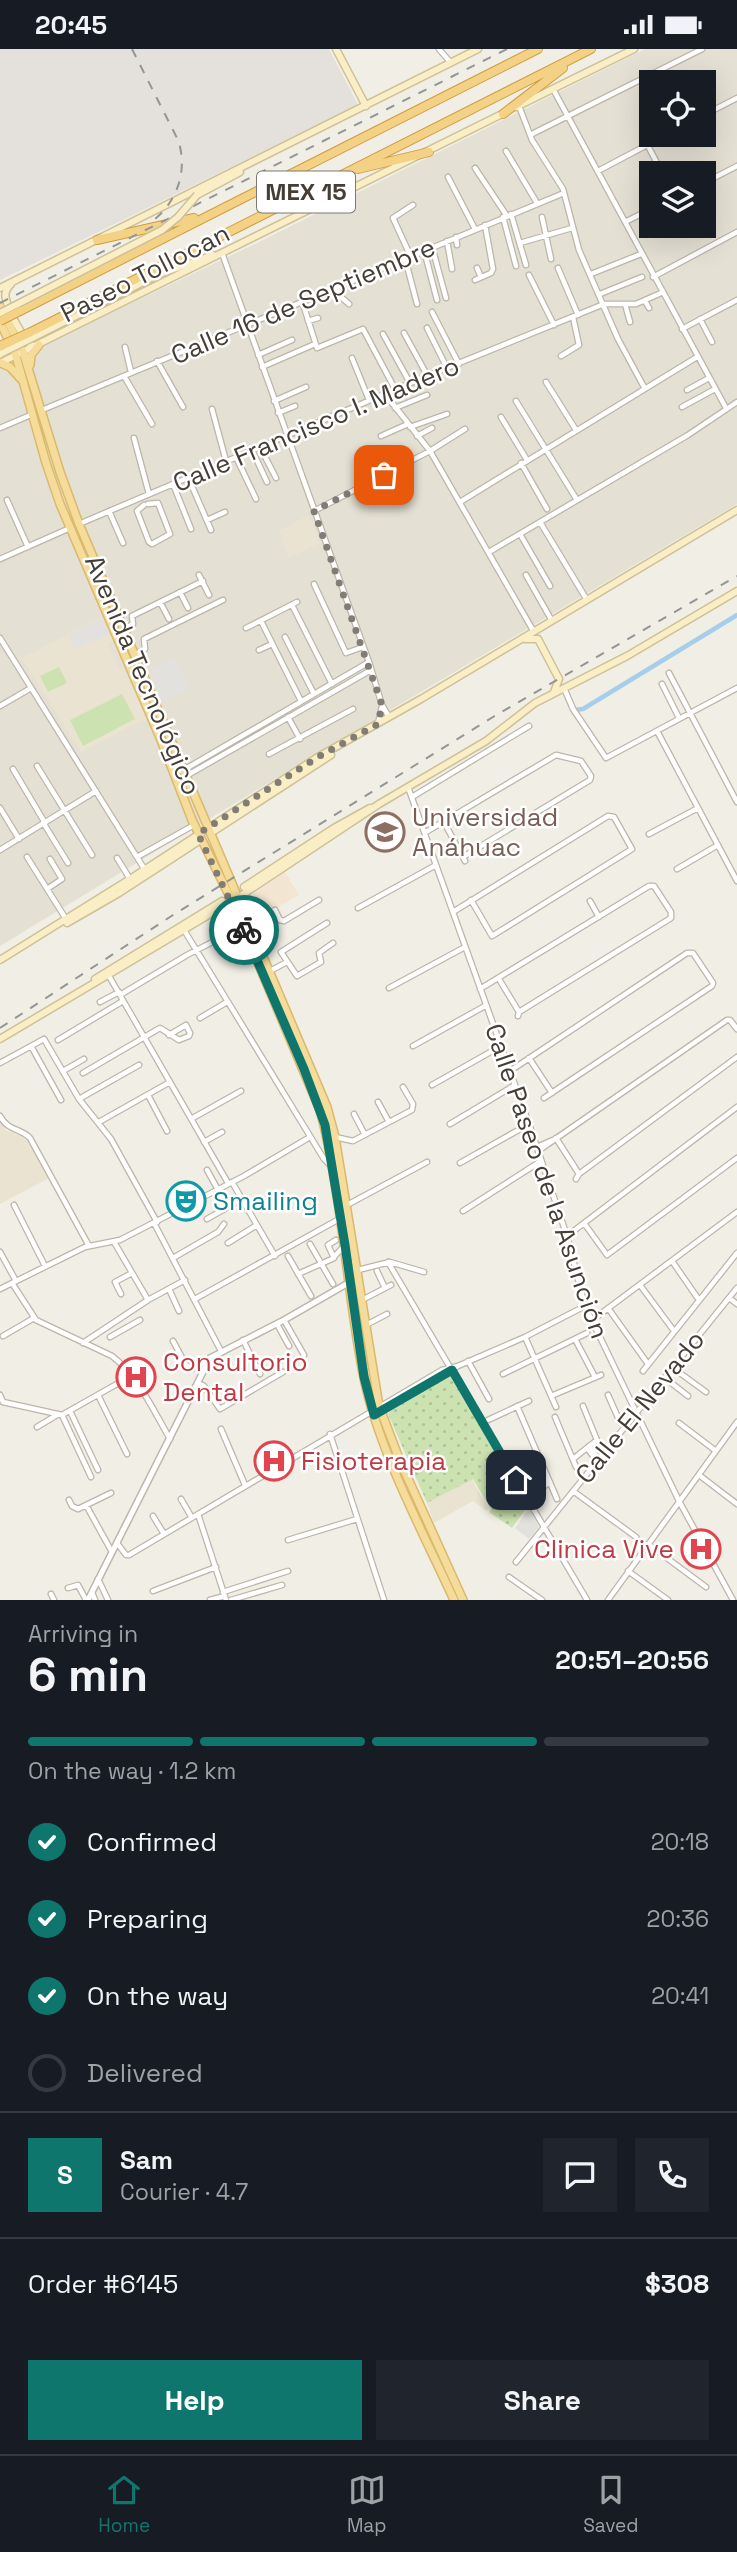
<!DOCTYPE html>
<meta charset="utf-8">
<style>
body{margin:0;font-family:"Space Grotesk",sans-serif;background:#20242c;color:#f1f3f6;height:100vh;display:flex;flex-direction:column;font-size:26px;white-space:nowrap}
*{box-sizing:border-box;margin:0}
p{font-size:23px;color:#9ea1a6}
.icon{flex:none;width:38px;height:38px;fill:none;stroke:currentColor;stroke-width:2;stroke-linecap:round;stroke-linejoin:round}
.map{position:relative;height:1551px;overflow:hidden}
.drawer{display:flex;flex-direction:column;background:#171b24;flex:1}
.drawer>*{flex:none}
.tools{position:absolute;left:639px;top:21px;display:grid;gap:14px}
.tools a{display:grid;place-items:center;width:77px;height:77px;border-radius:0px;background:#171b24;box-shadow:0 7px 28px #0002;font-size:35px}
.pin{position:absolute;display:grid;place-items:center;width:60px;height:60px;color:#fff;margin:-30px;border-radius:14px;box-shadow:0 4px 10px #0006}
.courier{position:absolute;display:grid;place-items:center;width:70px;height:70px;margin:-35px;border:5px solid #0f766e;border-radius:50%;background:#fff;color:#222;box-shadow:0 2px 9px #0007}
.summary em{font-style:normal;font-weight:800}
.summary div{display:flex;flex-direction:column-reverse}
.summary{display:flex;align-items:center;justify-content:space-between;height:119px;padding:0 28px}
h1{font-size:46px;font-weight:800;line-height:52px}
.bar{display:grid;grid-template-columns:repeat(4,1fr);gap:10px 7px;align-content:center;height:84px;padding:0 28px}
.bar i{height:9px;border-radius:5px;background:#363941}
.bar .on{background:#0f766e}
.bar p{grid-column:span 4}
.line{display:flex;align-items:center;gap:18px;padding:0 28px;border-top:2px solid #363941}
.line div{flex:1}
.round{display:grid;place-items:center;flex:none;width:74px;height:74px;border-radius:0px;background:#20242c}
ol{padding:0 28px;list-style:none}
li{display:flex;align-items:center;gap:21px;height:77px}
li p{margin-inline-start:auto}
li .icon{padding:7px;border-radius:50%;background:#0f766e;color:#fff;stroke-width:4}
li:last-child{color:#9ea1a6}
li i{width:38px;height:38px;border:4px solid #363941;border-radius:50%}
.primary-button{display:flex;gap:14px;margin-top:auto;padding:14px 28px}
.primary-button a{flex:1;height:80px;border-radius:0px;background:#0f766e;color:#fff;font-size:28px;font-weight:800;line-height:80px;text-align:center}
.primary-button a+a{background:#20242c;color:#f1f3f6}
.status{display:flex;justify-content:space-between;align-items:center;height:49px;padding:0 35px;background:#171b24;direction:ltr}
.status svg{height:19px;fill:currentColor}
.menu{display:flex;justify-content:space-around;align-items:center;height:98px;border-top:2px solid #363941;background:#171b24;font-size:19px;color:#9ea1a6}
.menu a{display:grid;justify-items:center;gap:4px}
.menu .on{color:#0f766e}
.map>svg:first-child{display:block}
.residential{fill:#e5e0d4;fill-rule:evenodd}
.commercial{fill:#f2e5d2}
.industrial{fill:#e4e0db}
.education{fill:#eae3d1}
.green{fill:#cce3b1}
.park{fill:url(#park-dots)}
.parking{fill:#e3e1de}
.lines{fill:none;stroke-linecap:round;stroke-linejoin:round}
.canal{stroke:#a6ceea;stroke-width:4.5}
.minor-casing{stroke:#bcb6a9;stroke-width:7}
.tertiary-casing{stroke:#bcb6a9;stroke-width:8}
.secondary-casing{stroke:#cec198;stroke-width:9}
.primary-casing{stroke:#dab96c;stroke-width:10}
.trunk-casing{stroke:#d19c41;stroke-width:10}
.minor{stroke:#fff;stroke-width:4.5}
.tertiary{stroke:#fff;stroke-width:5}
.secondary{stroke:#faeec7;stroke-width:6}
.primary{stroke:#f6dc9a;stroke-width:7}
.trunk{stroke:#f4d285;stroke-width:8}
.rail{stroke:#959595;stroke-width:2;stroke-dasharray:9 9;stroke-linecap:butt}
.secondary-bridge-casing{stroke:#cec198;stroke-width:9;stroke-linecap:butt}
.trunk-bridge-casing{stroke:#d19c41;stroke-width:10;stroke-linecap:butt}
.secondary-bridge{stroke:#faeec7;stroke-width:6}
.trunk-bridge{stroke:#f4d285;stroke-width:8}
.done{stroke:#817c74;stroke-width:7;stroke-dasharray:0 12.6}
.route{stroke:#0f766e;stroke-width:9}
.labels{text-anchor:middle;stroke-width:5;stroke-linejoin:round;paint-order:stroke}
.shield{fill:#fff;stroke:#7c7872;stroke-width:2}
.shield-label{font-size:24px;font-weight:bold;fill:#443e36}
.street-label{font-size:26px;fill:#443e36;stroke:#fff}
.education-label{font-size:26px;fill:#785e54;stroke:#fff;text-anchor:start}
.culture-label{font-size:26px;fill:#0d838f;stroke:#fff;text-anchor:start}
.health-label{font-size:26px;fill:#be3a42;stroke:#fff;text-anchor:start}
</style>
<div class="status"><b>20:45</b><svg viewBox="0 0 49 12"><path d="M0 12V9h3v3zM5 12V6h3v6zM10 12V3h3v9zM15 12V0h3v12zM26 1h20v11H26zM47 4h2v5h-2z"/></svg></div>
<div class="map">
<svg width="737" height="1551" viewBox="0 0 737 1551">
<defs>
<pattern id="park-dots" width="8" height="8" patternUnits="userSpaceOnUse" patternTransform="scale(1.75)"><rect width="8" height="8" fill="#cce3b1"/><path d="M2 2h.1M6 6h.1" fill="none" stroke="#b0c499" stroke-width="1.8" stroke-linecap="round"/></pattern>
</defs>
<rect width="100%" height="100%" fill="#f1eee6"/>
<path class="residential" d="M645,0h92v455l-434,258 -303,184v-580l259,-124zM651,33h53v53h-53zM651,124h53v53h-53z"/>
<path class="commercial" d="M285,823l14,23 -45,26 -8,-22z"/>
<path class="industrial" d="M0,0h329l29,56 -358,175z"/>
<path class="education" d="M309,466l11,28 -31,15 -10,-27z
M102,568l10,24 -4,3 11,24 4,-1 23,52 -65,33 -59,-94z
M0,1073l7,9 18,5 24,42 -49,26z
M472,1430l16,30 -2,2 -13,-10 -39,22 -7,-20z"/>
<path class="green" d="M59,618l8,16 -19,9 -8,-16z
M122,645l13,25 -52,27 -13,-26z"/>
<path class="park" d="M451,1326l76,132 -15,21 -23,-16 2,-3 -18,-30 -46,24 -39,-89 2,-3z"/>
<path class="parking" d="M102,569l7,16 -35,15 -6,-14z
M174,608l16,31 -27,15 -13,-28 3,-3 -1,-3z
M529,1460l10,18 -10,12 -14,-11z"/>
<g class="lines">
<path class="canal" d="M575,661l8,-1 154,-94"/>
<g class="minor-casing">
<path id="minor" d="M439,0l12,14
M553,40l173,319
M519,57l13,34 31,49 16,61 39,89 26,48
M704,66l33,-17
M530,86l172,-86
M647,95l10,19
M506,102l31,52
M475,119l32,48
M598,122l68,-36
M448,128l27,52
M704,134l33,-17
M511,165l15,51
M503,168l13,49
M542,168l9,42
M625,173l26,-13
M456,188l1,8
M447,192l5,28
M520,194l52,-15
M432,198l14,51
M424,201l13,50
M222,204l147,409 13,43 7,12
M410,206l-17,-37 20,-13
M405,209l12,46
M477,219l4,9
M558,219l20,47
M591,225l50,-20
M529,226l25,50
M653,228l84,-45
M475,231l16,-7 2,-4 -8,-44
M337,237l5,12 7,6
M600,245l42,-17
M302,252l15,47 46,-19 32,60
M645,252l4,7
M625,255l5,18
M432,263l27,52
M700,270l12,23
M308,272l10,-3
M427,279l20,40
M682,280l55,-29
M404,284l23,42
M383,285l27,49
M125,298l6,25
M258,306l34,-15
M561,307l18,-11 -6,-28
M352,309l17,42
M157,312l26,46
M262,318l53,-23
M124,327l28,48
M546,333l30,48
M687,341l22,-12
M385,345l45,57 104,181
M274,352l32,-14
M516,352l61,99
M682,358l33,-18
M395,359l32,-13
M212,360l14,52
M42,361l522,-217
M278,364l17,-7
M501,368l26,43
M410,378l37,-13
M0,379l33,-14
M381,387l27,-12
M417,387l15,-8
M134,389l15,56
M260,398l16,31
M252,401l15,32
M236,408l20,42
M521,414l26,46
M188,428l23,53
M173,435l18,45
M7,451l21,47
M460,453l237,-145
M144,456l-7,6 12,31 3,2 18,-10 -12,-31 -10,1
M109,462l14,32
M314,462l116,-60 35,-22
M207,471l18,-8
M540,473l47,78
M79,475l348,-148 177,-72h32l25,-11
M520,485l30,52
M489,503l199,-117 49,-33
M0,510l70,-31
M199,526l10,20
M526,526l26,46
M314,535l32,69 17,-6
M180,543l8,16
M160,553l9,17
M292,556l40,79
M261,572l40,80
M246,579l51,-26
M123,581l10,-6 -1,-8 71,-35
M285,588l29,57
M0,589l145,232
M259,601l13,-6
M134,606l11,-6 -1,-10 79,-39
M669,624l68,129
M662,635l17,34
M564,639l9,21 33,49 131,-70
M0,657l31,-18
M288,668l12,22
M378,675l4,-18
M657,682l80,150
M269,705l84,-45
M37,717l55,89
M13,720l32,54
M182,722l187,-109
M186,727l185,-106
M408,738l121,337 38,112 18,70 94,195 54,99
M412,748l117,-71
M0,759l19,31
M444,773l21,39
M44,775l24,39
M426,783l130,-77 25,6 10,15 -1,4 -127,77
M649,785l49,-26
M0,801l96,-59
M27,808l39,62
M137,808l57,-32
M117,809l13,21
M677,820l41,-24
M47,840l15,-10 -12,-20
M471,851l21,36
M590,852l9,16
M358,859l78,-43
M453,863l155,-96 6,1 18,32 -140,87
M327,874l-46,29 16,24 24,-14 -2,-9 14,-10
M184,881l140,229 7,7
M270,922l17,-9
M109,927l119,207
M499,930l20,33
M389,939l76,-41
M480,940l169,-103h5l17,26v6l-152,94 -1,4
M120,946l67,-40 88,-45 5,10 4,1 35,-21
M100,953l19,-10
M200,969l27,-16
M58,991l65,-39
M31,997l30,54
M413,997l72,-40
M529,1009l23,35
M0,1014l44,-24 35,60 32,40 46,83
M63,1022l21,-12
M510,1022l177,-118h6l20,30 -1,3 -168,112
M83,1024l77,-45 19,12 10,-4 1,-3 -4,-8 -17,10
M432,1036l69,-39
M148,1046l19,36
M79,1050l60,-34
M378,1053l11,20
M354,1065l11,21
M0,1067c9,16 19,11 30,22l59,108
M191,1070l50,-28
M99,1073l71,-40
M450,1075l65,-39
M335,1088l18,4 59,-31 1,-6 -10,-17
M556,1089l23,36
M204,1093l18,-10
M537,1098l16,-7
M538,1102l189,-131h3l7,9
M460,1114l69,-39
M207,1121l10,18
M576,1130l3,-5 158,-117
M232,1133l43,74
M14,1156l31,61
M347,1156l80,-43
M463,1162l78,-50
M207,1170l35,-20
M154,1174l67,128
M584,1174l23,32
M567,1187l170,-129
M114,1193l34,58
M228,1194l29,-18
M310,1195l23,40
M0,1203l16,29
M607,1206l130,-97
M288,1207l23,40
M173,1209l45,-26 6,-8
M334,1209l-6,-13 8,-5
M672,1212l27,39
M388,1213l199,338
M358,1221l32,-8 34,10
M377,1222l8,17
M298,1225l34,-15 12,-13
M12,1234l24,37 76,36c26,20 42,55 58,83
M640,1236l34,46
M0,1240l85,-42 35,-7 124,-64 66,-39
M169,1240l10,22
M121,1245l-6,-12 17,-9
M729,1249l8,6
M195,1250l146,-81
M362,1251l29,-15
M608,1259l40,56
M284,1271l20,35
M591,1272l146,-109
M277,1275l12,22
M366,1276l21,-11
M3,1287l31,-18
M110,1288l30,-17
M525,1288l31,70
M575,1290l20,38
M243,1291l17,34
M173,1292l13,24 6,4 16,-9
M83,1294l65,-43 37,-20
M468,1312l21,38
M673,1319l33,24
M643,1322l94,-118
M503,1325l84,-41
M665,1329l23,18
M198,1334l6,3 16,23 63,-37
M0,1346l3,7
M98,1346l29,59
M608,1346l12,27 5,5
M551,1347l50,-21
M3,1353l59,13 69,-39
M517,1357l40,93
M70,1362l28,59
M62,1366l29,62
M374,1366l84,-49 67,-29 60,-31
M555,1368l21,50
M488,1371l41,-19
M679,1374l37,28
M37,1378l20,-12
M221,1380l24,56
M330,1385l54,166
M589,1397l10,13
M587,1399l10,13
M573,1410l24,-19 -14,-34
M699,1426l38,29
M573,1442l63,46
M525,1446l23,-17
M181,1450l11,19
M527,1450l23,-17
M69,1451l3,6 6,3 33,-16
M86,1456l26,47
M198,1465l28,86
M153,1467l11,18
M288,1491l69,-21
M117,1494l9,12h3l313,-185 16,-4
M648,1495l58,43
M516,1513l221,-274
M628,1522l40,29
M509,1528l33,23
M98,1530l10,21
M68,1539l10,-3 8,15
M153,1542l63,-24
M92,1543l3,8
M223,1543l65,-21
M51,1545l3,6
M210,1551l15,-4
M231,1551l51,-15
M608,1551l129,-178"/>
</g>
<g class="tertiary-casing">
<path id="tertiary" d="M88,1551l122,-242 74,-38 66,-38"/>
</g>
<g class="secondary-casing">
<path id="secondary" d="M336,0l30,57
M516,58l118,-58
M197,146l43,-23
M11,235c-4,4 -7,9 -5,15 2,12 18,42 28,48
M0,239l478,-239
M34,288l123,-62 56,-20
M0,314l506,-251
M525,590h13l21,40 -5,13
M214,782l117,-76
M244,838l90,-59 36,-20
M67,874l52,-30 80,-52
M0,911l130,-81 188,-122 103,-58 316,-189
M95,930l127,-78
M0,990l239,-142 140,-93 107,-63 49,-38 92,-47 110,-65"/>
</g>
<g class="primary-casing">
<path id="primary" d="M0,257l23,46 37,120 19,52 248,583 8,30 44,269 21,55 63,139
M0,273l16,34 30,107 14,41 99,231 33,85 40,81 88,209c7,24 11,48 15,73 11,64 16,132 29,195 15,73 59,154 90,222
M1,314l9,4 11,12
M30,316l1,-10 8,-10"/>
</g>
<g class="trunk-casing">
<path id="trunk" d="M503,65l60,-46
M358,120l71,-17
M97,191l97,-22
M20,262l518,-262
M31,283l560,-283"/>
</g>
<use href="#minor" class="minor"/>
<use href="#tertiary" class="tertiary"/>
<use href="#secondary" class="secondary"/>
<use href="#primary" class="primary"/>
<use href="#trunk" class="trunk"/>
<path class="rail" d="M132,0l46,91c10,29 0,60 -23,79
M0,254l507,-254
M0,979l173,-113 320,-198 244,-141"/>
<g class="secondary-bridge-casing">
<path id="secondary-bridge" d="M0,264l162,-83 16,-13 19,-22
M0,305l34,-17"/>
</g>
<g class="trunk-bridge-casing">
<path id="trunk-bridge" d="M0,272l20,-10
M0,297l31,-14"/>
</g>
<use href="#secondary-bridge" class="secondary-bridge"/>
<use href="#trunk-bridge" class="trunk-bridge"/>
</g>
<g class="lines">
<path class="done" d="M244,881l-46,-96 120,-77 60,-33 4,-19 -68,-194 70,-36"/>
<path class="route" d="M244,881l60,139 21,56 20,120 19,132 10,38 78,-45 64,110"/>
</g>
<defs>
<g id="university-ring" transform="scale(2.0125)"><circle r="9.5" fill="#fff" stroke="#8d6e63" stroke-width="1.5"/><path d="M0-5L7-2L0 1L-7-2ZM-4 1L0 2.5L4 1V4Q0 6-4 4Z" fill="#8d6e63"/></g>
<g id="theatre-ring" transform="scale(2.0125)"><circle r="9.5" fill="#fff" stroke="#0f9aa8" stroke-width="1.5"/><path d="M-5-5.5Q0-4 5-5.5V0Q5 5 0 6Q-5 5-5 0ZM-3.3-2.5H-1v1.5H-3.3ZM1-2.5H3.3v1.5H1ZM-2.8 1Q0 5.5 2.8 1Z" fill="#0f9aa8"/></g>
<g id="hospital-ring" transform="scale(2.0125)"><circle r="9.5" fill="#fff" stroke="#e0444e" stroke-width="1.5"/><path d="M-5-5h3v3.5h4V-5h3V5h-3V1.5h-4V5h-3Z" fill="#e0444e"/></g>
</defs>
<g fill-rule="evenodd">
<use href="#university-ring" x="385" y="783"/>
<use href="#theatre-ring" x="186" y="1152"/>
<use href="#hospital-ring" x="136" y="1328"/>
<use href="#hospital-ring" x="274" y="1412"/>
<use href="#hospital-ring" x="701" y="1500"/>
</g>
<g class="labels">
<rect class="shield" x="257" y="122.5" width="98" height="41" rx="5"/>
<g class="shield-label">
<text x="306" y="151">MEX 15</text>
</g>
<g class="street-label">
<text transform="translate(145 224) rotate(-27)" y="9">Paseo Tollocan</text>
<text transform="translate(303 252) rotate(-23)" y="9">Calle 16 de Septiembre</text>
<text transform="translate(316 375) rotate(-23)" y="9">Calle Francisco I. Madero</text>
<text transform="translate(143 626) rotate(67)" y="9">Avenida Tecnológico</text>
<text transform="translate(547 1132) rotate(71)" y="9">Calle Paseo de la Asunción</text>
<text transform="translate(640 1358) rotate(-51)" y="9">Calle El Nevado</text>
</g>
<g class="education-label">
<text x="412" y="777">Universidad<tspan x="412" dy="30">Anáhuac</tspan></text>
</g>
<g class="culture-label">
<text x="213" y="1161">Smailing</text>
</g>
<g class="health-label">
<text x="163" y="1322">Consultorio<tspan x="163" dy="30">Dental</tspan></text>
<text x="301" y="1421">Fisioterapia</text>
<text x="674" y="1509" text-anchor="end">Clinica Vive</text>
</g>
</g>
</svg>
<div class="tools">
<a><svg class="icon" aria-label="locate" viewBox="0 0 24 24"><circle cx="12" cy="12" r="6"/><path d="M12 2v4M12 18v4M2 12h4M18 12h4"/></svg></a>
<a><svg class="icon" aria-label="layers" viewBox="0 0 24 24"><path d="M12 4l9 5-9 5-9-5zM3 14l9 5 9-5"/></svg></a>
</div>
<div class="pin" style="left:384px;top:426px;background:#ea580c"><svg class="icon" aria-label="bag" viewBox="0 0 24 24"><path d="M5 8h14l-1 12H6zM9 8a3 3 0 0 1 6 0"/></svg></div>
<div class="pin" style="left:516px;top:1431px;background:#1f2937"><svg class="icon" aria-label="home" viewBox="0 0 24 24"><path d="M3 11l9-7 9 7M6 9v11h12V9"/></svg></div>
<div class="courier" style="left:244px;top:881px"><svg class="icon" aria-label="bike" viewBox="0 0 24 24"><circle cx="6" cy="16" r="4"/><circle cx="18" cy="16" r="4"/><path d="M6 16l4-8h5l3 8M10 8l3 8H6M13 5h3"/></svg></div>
</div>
<section class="drawer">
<div class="summary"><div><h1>6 min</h1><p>Arriving in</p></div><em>20:51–20:56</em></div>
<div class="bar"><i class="on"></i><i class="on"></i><i class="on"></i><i></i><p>On the way · 1.2 km</p></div>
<ol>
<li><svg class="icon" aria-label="check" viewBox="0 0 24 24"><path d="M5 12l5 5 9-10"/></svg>Confirmed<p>20:18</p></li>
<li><svg class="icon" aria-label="check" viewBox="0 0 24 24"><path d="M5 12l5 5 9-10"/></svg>Preparing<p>20:36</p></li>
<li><svg class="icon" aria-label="check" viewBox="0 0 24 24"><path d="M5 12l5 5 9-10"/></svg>On the way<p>20:41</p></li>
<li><i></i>Delivered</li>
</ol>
<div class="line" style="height:126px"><b class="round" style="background:#0f766e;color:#fff">S</b><div><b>Sam</b><p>Courier · 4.7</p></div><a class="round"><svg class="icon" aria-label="chat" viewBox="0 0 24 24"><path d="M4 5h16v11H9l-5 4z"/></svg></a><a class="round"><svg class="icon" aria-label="phone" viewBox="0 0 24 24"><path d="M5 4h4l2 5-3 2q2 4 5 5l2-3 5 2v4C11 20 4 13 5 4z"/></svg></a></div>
<div class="line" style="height:91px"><div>Order #6145</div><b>$308</b></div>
<div class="primary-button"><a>Help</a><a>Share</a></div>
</section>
<nav class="menu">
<a class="on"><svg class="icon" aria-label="home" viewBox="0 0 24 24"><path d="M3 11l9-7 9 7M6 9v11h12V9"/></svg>Home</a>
<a><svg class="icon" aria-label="map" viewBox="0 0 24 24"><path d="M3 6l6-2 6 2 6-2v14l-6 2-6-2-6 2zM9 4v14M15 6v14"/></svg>Map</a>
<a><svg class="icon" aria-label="saved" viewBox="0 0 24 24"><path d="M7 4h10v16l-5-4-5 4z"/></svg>Saved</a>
</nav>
